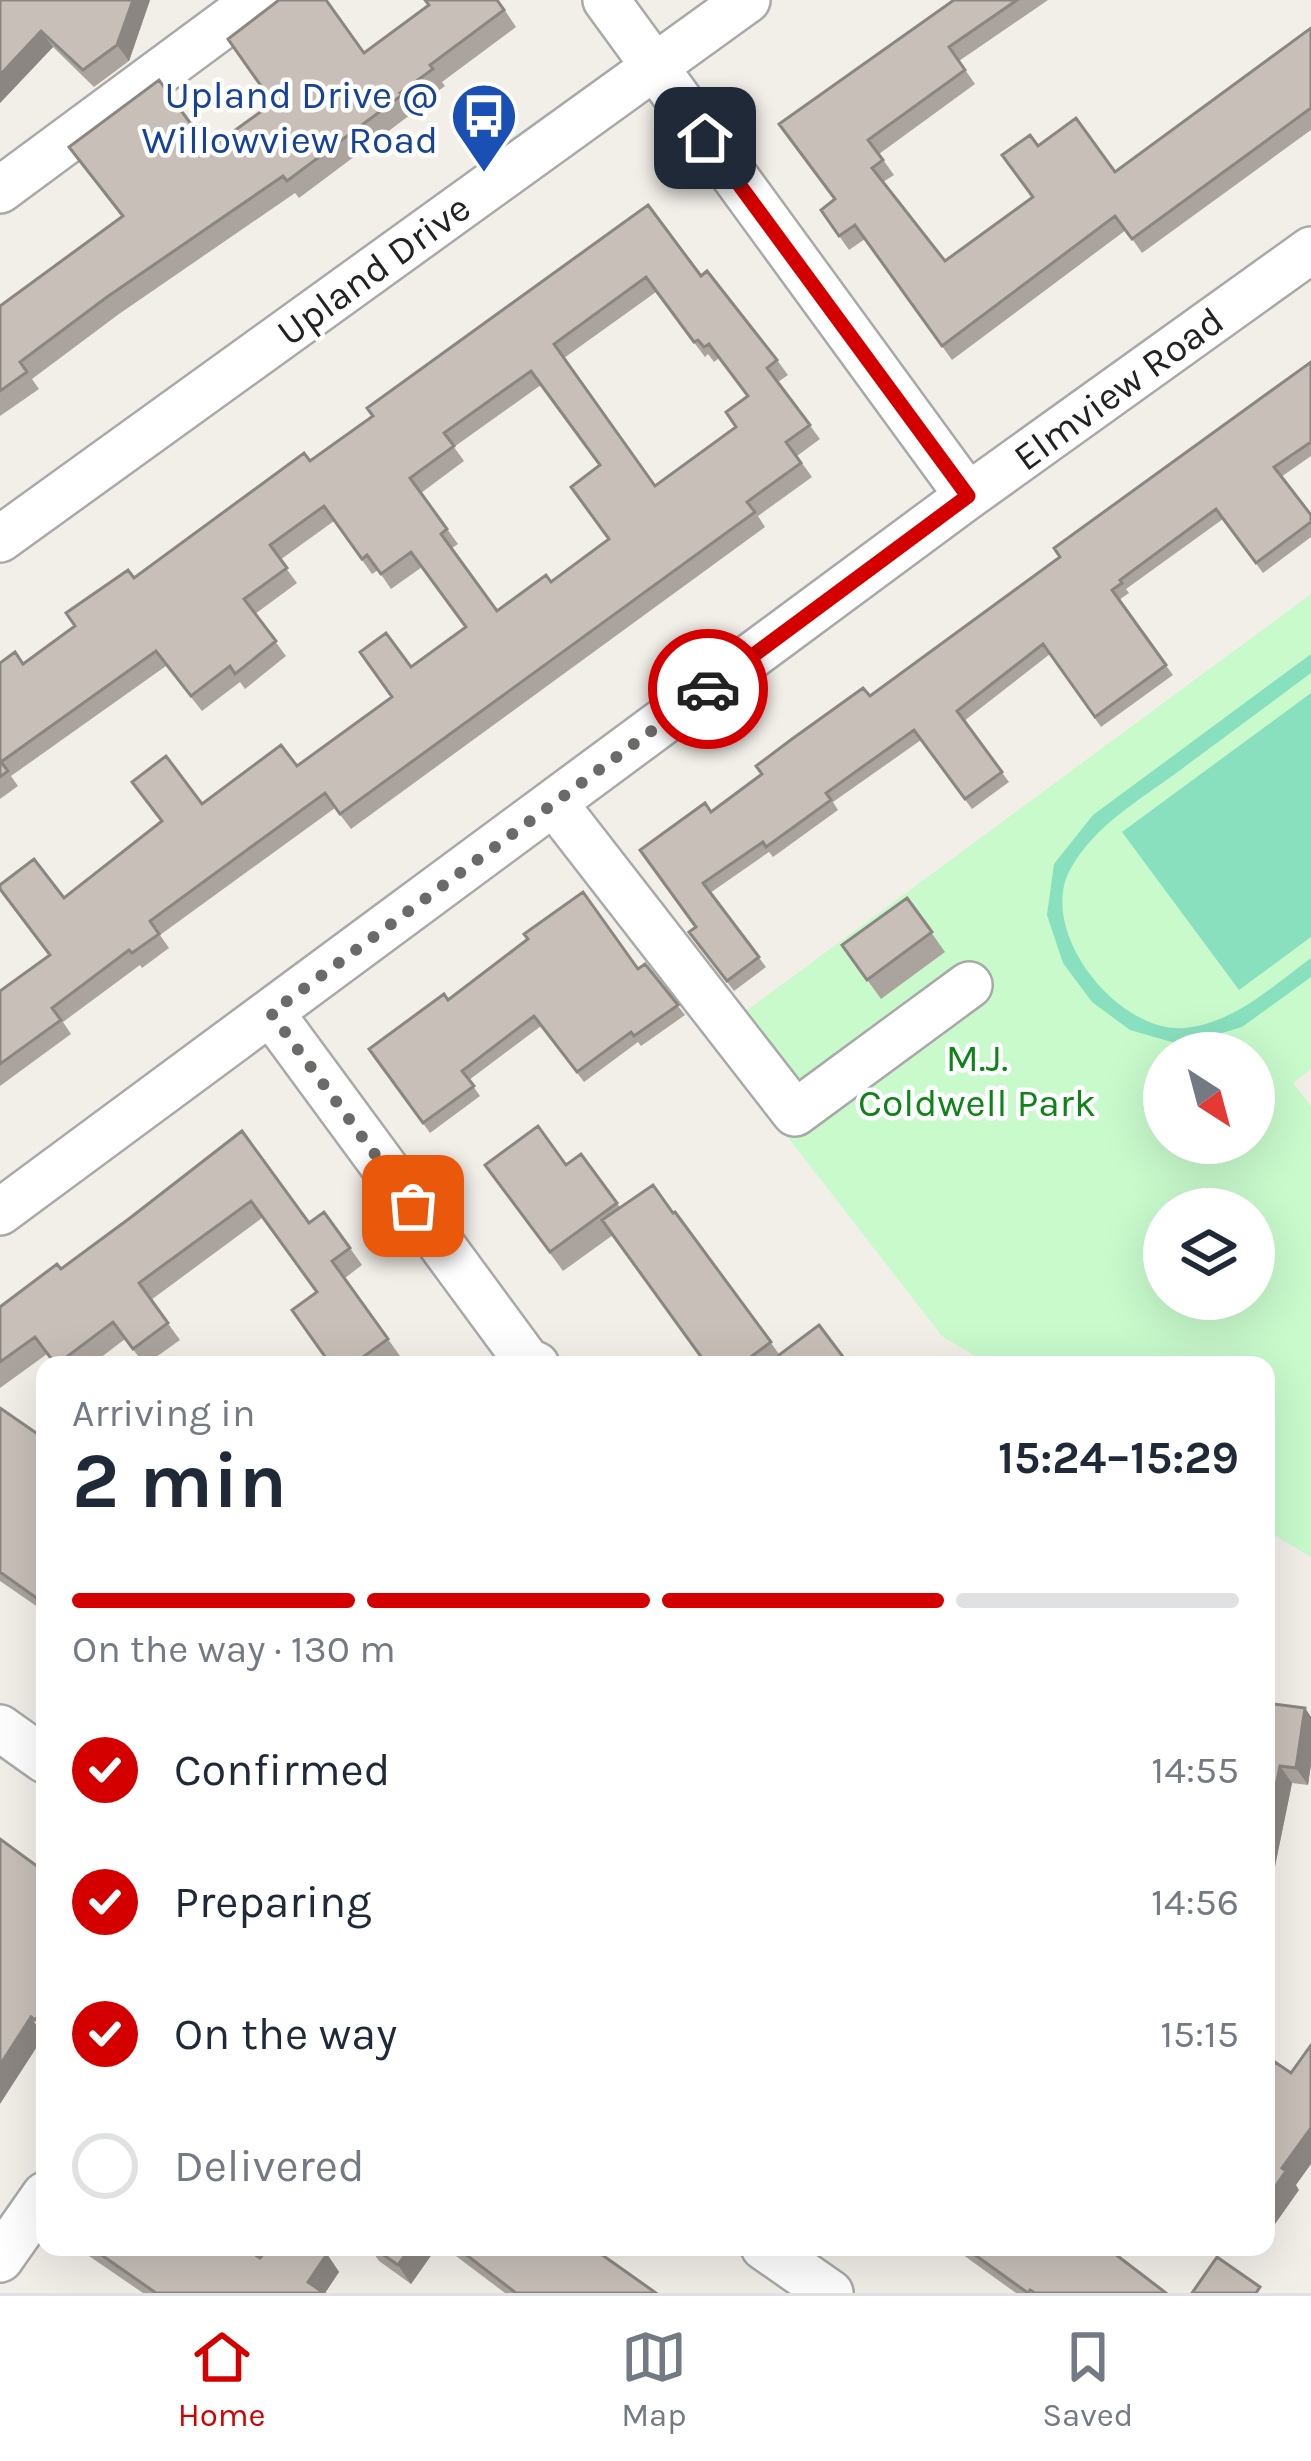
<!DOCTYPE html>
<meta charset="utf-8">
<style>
body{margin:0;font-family:Karla,sans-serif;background:#f2f2f3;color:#1f2937;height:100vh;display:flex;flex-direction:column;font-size:45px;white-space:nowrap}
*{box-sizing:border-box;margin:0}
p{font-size:39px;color:#747a83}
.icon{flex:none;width:66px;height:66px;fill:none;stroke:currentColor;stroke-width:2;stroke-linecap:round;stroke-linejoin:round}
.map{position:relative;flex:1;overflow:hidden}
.drawer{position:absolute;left:36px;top:1356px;width:1239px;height:900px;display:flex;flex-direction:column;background:#fff;border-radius:24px;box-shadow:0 12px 48px #0002}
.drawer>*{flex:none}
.needle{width:78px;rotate:144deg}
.fabs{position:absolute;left:1143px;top:1032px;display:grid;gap:24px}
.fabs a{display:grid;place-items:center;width:132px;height:132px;border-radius:50%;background:#fff;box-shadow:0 12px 48px #0002;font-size:60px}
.pin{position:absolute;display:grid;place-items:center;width:102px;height:102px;color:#fff;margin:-51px;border-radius:24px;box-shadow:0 6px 18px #0006}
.courier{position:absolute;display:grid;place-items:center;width:120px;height:120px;margin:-60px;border:9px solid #d40000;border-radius:50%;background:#fff;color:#222;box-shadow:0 3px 15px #0007}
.headline em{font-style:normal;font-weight:700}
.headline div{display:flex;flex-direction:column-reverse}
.headline{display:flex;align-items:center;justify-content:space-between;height:204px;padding:0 36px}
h1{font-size:78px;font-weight:700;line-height:90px}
.bar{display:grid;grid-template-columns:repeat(4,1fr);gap:18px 12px;align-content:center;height:144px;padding:0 36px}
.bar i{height:15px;border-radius:9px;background:#e0e1e3}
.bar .current{background:#d40000}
.bar p{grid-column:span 4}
ol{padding:0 36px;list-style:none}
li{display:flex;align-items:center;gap:36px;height:132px}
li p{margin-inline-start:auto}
li .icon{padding:12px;border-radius:50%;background:#d40000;color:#fff;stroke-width:4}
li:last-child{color:#747a83}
li i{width:66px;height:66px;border:6px solid #e0e1e3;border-radius:50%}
.tabs{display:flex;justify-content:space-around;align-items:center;height:168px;border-top:3px solid #e0e1e3;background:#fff;font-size:33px;color:#747a83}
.tabs a{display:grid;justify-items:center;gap:6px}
.tabs .current{color:#d40000}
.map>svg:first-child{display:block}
.park{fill:#c8facc;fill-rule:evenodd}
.pitch{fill:#88e0be}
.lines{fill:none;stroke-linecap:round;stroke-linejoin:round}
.minor-casing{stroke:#a9a9a9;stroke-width:50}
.minor{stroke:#fff;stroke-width:45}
.wall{fill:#aba49e;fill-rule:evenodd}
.shaded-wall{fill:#8b8681}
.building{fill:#c7bfb8;stroke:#8b8681;stroke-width:3;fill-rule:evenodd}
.done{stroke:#6b6a68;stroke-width:12;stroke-dasharray:0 21.6}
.route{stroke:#d40000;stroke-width:15}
.labels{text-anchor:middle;stroke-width:9;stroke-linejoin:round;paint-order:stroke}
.transit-label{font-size:39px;fill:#164399;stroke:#fff;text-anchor:end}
.street-label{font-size:39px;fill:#222;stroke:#fff}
.park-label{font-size:39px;fill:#0c8416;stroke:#fff}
</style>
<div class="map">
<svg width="1311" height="2293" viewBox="0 0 1311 2293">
<rect width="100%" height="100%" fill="#f2efe9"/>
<path class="park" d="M1311,594v475l-18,14 18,23v451l-45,-27v-165h-276l-48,-29 -381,-491 32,-23 153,189zM1164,1053h90v90h-90zM1164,1209h90v90h-90z"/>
<path class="pitch" d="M1311,654v19c-44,33 -88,65 -132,98 -38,28 -84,54 -108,97 -36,62 47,166 114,160 49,-5 88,-42 126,-70v19l-69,50 -60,18 -52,-15 -38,-28 -29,-39 -16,-48 7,-51 39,-49z
M1311,693v244l-72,53 -117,-158z"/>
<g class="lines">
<g class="minor-casing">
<path id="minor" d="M606,0l362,496
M0,190l257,-190
M0,539l747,-539
M554,803l241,310 174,-128
M271,1013l256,348 9,4
M0,1212l968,-716 343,-246
M0,1728l45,32
M764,2247l66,46
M0,2259l45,-64"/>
</g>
<use href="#minor" class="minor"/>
</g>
<path class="wall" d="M0,0h150l-21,61 -35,26 -41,-40 -53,56z
M498,0l18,27 -74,55 3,4 -33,24 2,2 -115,86 -4,-5 -176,121 -87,65 7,10 -39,27v-110l122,-89 -53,-70 140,2 155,-96z
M954,0h94l-89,61 16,23 -96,70 15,21 -11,7 62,79 87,-64 6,-51 77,26 196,-144v102l-169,123 -16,-23 -174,130 -87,-121 -16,11 -28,-40 14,-10 -56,-76z
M648,205l53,71 76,84 11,15 -10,7 42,57 -23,17 15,21 -54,39 7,11 -414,302 -16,-21 -175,127 9,13 -27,20 -2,-3 -77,57 8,12 -71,52v-95l49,-35 15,-58 138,-94 95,-38 94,-69 20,-30 55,-39 -44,-61 -31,22 -13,-19 -6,4 -38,-53 -54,39 17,23 -42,31 31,42 -41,33 -5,-7 -38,29 -36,-45 -155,110 7,10 -18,13v-136l23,1 52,-38 59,-48 176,-117 63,-45zM656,292l49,65 3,-3 6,8 5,-4 28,38 -11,31 -81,59 -91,-128zM541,385l59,81 9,74 -58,42 -54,29 -45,-63 6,-4 -37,-51 43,-32 -10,-14z
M1311,362v94l-30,21 30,38v22l-48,36 -40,-54 -97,70 3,4 -10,7 54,75 -72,52 -51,-73 -86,67 45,61 -37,27 -51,-69 -88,62 5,8 -65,47 -4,-5 -59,41 56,74 -32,24 -45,-59 7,-5 15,-115 349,-255z
M907,898l38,54 -64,47 -39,-54z
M645,964l40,51 -44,31 -3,-4 -54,40 -43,-56 -72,54 11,16 -50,37 -61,-84 79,-49 190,-31z
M242,1131l67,92 41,25 12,17 -17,13 55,78 -12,9h-57l-14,-73 -55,-74 -111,82 29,40 -35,25 -20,-26 -34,26h-36l-8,-11 -47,34v-81l61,-38 69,-51z
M581,1154l39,53 53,6 2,-1 104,142 40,-29 30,40h-63l-3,-5 -7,5h-70l-93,-130 -50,36 -78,-106h81z
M0,1408l45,31v173l-45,-31z
M1266,1703l39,5 6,9v47l-3,21 -16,-2 -18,88 -8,12z
M81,2247h163l16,11 67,-4 12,18 -14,21h-182l-57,-39z
M369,2247h68l-26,37 -32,-23z
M444,2247h147l65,46h-151z
M952,2247h154l60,46h-150z"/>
<path class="shaded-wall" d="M133,0h17l-21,61 -12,-16z
M41,31l12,16 -53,56v-28z
M1305,1708l6,9v47l-3,21 -12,-17z
M1280,1766l12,17 -18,88 -8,12v-47z
M45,2006v28l-10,-14z
M31,2017l13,19 -44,68v-39z
M1311,2128v36l-15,21 3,5 -33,47v-37l16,-32z
M411,2247h26l-26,37 -13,-19z
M327,2254l12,18 -14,21 -17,-11z"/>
<path class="building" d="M0,0h133l-16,45 -34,25 -42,-39 -41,44z
M279,0h47l38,53 65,-48 -4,-5h72l7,10 -74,55 3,4 -33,24 2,2 -115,86 -4,-5 -176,121 -87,65 7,10 -27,19v-85l123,-90 -54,-69 90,-67 50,69 64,-46 -45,-64z
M954,0h63l-68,47 16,23 -97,70 15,20 -11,8 73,93 88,-64 -31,-42 28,-20 8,11 38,-28 39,54 196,-144v80l-179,131 -17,-23 -173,130 -87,-121 -16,11 -18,-26 14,-11 -56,-75z
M648,205l53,71 6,-5 70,89 -10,8 43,57 -24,17 15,21 -54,39 8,10 -415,302 -15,-21 -175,128 9,13 -27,19 -3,-3 -77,58 9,12 -61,44v-73l50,-36 -50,-66v-4l34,-26 30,39 98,-77 -30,-39 34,-26 36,48 79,-59 16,21 95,-69 -32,-45 26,-19 25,34 55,-40 -55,-75 -30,22 -14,-19 -5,4 -38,-53 -54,39 17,23 -43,31 32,42 -41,33 -5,-8 -39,30 -35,-45 -155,111 7,9 -8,6v-114l15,-11 8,12 52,-38 -9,-13 62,-43 6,8 170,-125 6,8 63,-45 -6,-8zM646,277l48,65 4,-2 6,7 5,-3 39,52 -22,16 10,15 -81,59 -101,-142zM531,371l69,94 -29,22 38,52 -58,43 -5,-7 -49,36 -56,-77 6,-5 -37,-51 44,-32 -10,-13z
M1311,362v80l-37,25 37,48v7l-55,41 -40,-54 -96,71 2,3 -10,7 54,75 -71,52 -52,-73 -86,67 45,61 -37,27 -51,-69 -88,63 5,7 -65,47 -3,-5 -60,41 56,74 -32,24 -38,-49 7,-5 -56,-77 65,-47 6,9 51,-38 -6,-8 36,-27 71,-51 7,8 190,-139 -6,-9z
M583,892l55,77 7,-5 33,41 -44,31 -3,-4 -54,40 -43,-56 -72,55 12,15 -51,37 -54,-74 75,-55 4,6 80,-61 -4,-5z
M907,898l25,34 -65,48 -25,-35z
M538,1126l28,39 15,-11 36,49 -67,49 -65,-87z
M242,1131l67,92 15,-11 26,36 -18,13 56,78 -36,26h-21l-39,-55 25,-18 -66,-91 -112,82 29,40 -35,26 -20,-27 -57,43 -21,-28 -35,25v-55l57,-43 4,5 69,-51z
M653,1185l20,28 2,-1 96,130 -31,23h-33l-105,-145z
M819,1325l28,37 -3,3h-58l-7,-10z
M0,1408l45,31v165l-45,-32z
M1266,1703l39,5 -9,60 -16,-2 -14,70z
M0,1839l45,33v134l-10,14 -4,-3 -31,48z
M1311,2045v83l-29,40 4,3 -20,29v-126l9,-12 16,11z
M90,2247h154l16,11 9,-11h47l11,7 -19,28 16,11h-168z
M372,2247h39l-13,18z
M456,2247h135l65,46h-140z
M964,2247h142l60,46h-131l-5,-3 -2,3z
M1217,2257l43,30 -4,6h-64z"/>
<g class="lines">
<path class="done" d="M413,1206l-142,-193 437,-324"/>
<path class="route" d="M705,138l263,358 -260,193"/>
</g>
<defs>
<g id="bus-pin" transform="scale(3.45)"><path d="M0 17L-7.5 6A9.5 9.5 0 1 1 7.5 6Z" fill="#1a4fb4" stroke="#fff"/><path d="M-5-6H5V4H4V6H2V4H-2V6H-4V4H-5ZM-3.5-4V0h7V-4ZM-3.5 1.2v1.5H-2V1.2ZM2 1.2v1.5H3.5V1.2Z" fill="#fff"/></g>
</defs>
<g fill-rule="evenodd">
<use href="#bus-pin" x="484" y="116"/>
</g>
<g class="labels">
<g class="transit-label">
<text x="438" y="108">Upland Drive @<tspan x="438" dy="45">Willowview Road</tspan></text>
</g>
<g class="street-label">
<text transform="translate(373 269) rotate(-36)" y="14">Upland Drive</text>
<text transform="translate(1118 388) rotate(-36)" y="14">Elmview Road</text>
</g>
<g class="park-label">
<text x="977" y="1071">M.J.<tspan x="977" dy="45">Coldwell Park</tspan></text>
</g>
</g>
</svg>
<div class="fabs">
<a><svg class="needle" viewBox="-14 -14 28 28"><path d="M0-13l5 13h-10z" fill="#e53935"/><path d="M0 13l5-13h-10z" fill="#747a83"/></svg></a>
<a><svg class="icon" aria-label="layers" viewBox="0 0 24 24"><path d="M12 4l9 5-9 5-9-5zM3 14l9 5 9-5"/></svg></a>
</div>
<div class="pin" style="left:413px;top:1206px;background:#ea580c"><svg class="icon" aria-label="bag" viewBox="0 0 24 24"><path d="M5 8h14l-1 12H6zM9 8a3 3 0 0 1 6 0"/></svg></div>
<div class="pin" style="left:705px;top:138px;background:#1f2937"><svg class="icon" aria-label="home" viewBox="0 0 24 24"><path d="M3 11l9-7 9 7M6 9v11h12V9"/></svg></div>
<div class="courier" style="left:708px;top:689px"><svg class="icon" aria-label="car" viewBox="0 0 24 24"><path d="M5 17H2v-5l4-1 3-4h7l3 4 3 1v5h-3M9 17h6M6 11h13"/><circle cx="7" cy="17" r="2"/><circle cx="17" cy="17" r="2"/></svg></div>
<section class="drawer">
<div class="headline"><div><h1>2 min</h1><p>Arriving in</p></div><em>15:24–15:29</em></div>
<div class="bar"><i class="current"></i><i class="current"></i><i class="current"></i><i></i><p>On the way · 130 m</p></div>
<ol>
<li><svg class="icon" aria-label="check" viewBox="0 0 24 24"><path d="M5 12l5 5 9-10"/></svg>Confirmed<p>14:55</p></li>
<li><svg class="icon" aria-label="check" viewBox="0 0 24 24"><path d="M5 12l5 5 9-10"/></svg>Preparing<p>14:56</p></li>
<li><svg class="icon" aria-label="check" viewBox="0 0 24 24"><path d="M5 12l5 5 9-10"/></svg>On the way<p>15:15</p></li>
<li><i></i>Delivered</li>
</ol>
</section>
</div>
<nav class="tabs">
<a class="current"><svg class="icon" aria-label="home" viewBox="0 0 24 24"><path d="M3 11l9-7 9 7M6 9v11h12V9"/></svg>Home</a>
<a><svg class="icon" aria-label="map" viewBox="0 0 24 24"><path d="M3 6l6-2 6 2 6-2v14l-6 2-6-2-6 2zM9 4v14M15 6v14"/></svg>Map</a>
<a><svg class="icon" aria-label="saved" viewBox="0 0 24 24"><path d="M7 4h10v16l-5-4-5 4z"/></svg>Saved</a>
</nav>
